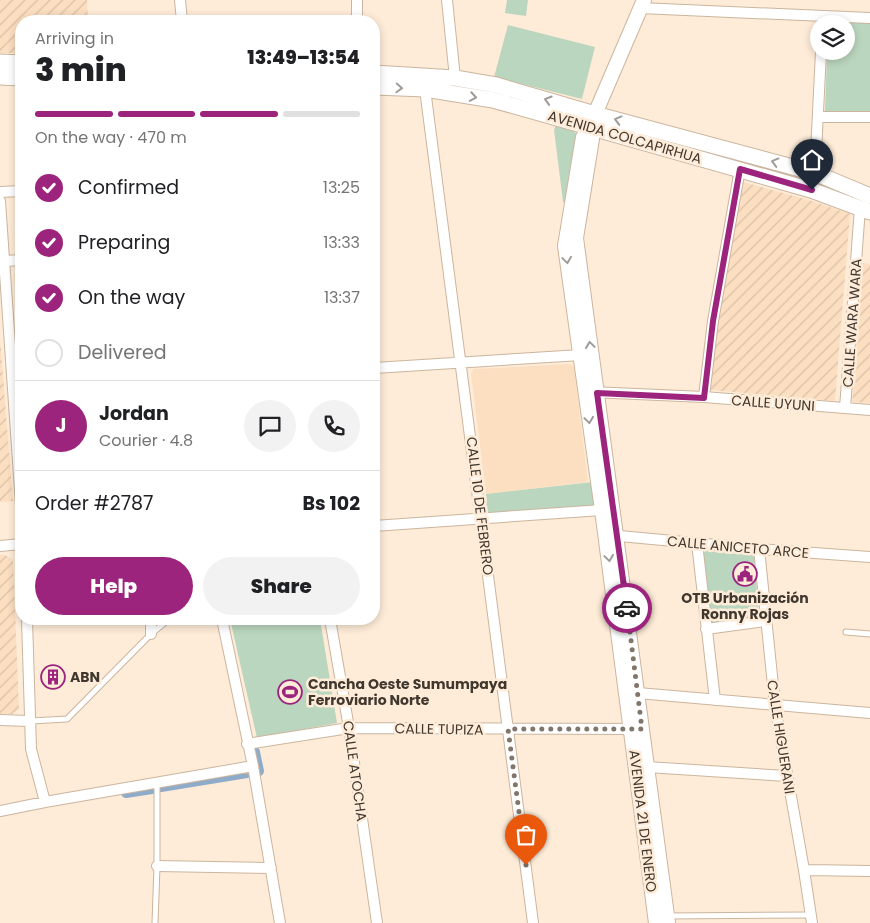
<!DOCTYPE html>
<meta charset="utf-8">
<style>
body{margin:0;font-family:Poppins,sans-serif;background:#f2f2f2;color:#202124;height:100vh;display:flex;flex-direction:column;font-size:19px;white-space:nowrap}
*{box-sizing:border-box;margin:0}
p{font-size:16px;color:#757577}
.icon{flex:none;width:28px;height:28px;fill:none;stroke:currentColor;stroke-width:2;stroke-linecap:round;stroke-linejoin:round}
.map{position:relative;flex:1;overflow:hidden}
.sheet{position:absolute;left:15px;top:15px;width:365px;height:610px;display:flex;flex-direction:column;background:#fff;border-radius:20px;box-shadow:0 2px 8px #0003}
.sheet>*{flex:none}
.tools{position:absolute;left:810px;top:15px;display:grid;gap:10px}
.tools a{display:grid;place-items:center;width:45px;height:45px;border-radius:50%;background:#fff;box-shadow:0 2px 8px #0003;font-size:25px}
.pin{position:absolute;display:grid;place-items:center;width:42px;height:42px;color:#fff;margin:-51px -21px;border-radius:50% 50% 50% 0;rotate:-45deg;box-shadow:0 0 5px #0007}
.pin .icon{rotate:45deg}
.courier{position:absolute;display:grid;place-items:center;width:50px;height:50px;margin:-25px;border:4px solid #9c247d;border-radius:50%;background:#fff;color:#222;box-shadow:0 1px 6px #0007}
.overview em{font-style:normal;font-weight:800}
.overview div{display:flex;flex-direction:column-reverse}
.overview{display:flex;align-items:center;justify-content:space-between;height:85px;padding:0 20px}
h1{font-size:32px;font-weight:800;line-height:38px}
.bar{display:grid;grid-template-columns:repeat(4,1fr);gap:8px 5px;align-content:center;height:60px;padding:0 20px}
.bar i{height:6px;border-radius:4px;background:#e0e0e0}
.bar .selected{background:#9c247d}
.bar p{grid-column:span 4}
.line{display:flex;align-items:center;gap:12px;padding:0 20px;border-top:1px solid #e0e0e0}
.line div{flex:1}
.round{display:grid;place-items:center;flex:none;width:52px;height:52px;border-radius:26px;background:#f2f2f2}
ol{padding:0 20px;list-style:none}
li{display:flex;align-items:center;gap:15px;height:55px}
li p{margin-inline-start:auto}
li .icon{padding:5px;border-radius:50%;background:#9c247d;color:#fff;stroke-width:4}
li:last-child{color:#757577}
li i{width:28px;height:28px;border:2px solid #e0e0e0;border-radius:50%}
.cta{display:flex;gap:10px;margin-top:auto;padding:10px 20px}
.cta a{flex:1;height:58px;border-radius:30px;background:#9c247d;color:#fff;font-size:20px;font-weight:800;line-height:58px;text-align:center}
.cta a+a{background:#f2f2f2;color:#202124}
.map>svg:first-child{display:block}
.built{fill:#fcdfc1}
.industrial{fill:url(#industrial-furrows)}
.green{fill:#bbd6be}
.lines{fill:none;stroke-linecap:round;stroke-linejoin:round}
.canal{stroke:#8eacca;stroke-width:10}
.lane-casing{stroke:#cbb59e;stroke-width:7}
.street-casing{stroke:#cbb59e;stroke-width:12}
.secondary-casing{stroke:#cbb59e;stroke-width:16}
.primary-casing{stroke:#cbb59e;stroke-width:17}
.lane{stroke:#fff;stroke-width:5}
.street{stroke:#fff;stroke-width:10}
.secondary{stroke:#fff;stroke-width:14}
.primary{stroke:#fff;stroke-width:15}
.oneway{stroke:#a09b96}
.done{stroke:#82766a;stroke-width:5;stroke-dasharray:0 9}
.route{stroke:#9c247d;stroke-width:6}
.labels{text-anchor:middle;stroke-width:5;stroke-linejoin:round;paint-order:stroke}
.street-label{font-size:14px;fill:#40372e;stroke:#feecd8}
.poi-label{font-size:14px;font-weight:bold;fill:#40372e;stroke:#feecd8;text-anchor:start}
</style>
<div class="map">
<svg width="870" height="923" viewBox="0 0 870 923">
<defs>
<pattern id="industrial-furrows" width="10" height="10" patternUnits="userSpaceOnUse" patternTransform="scale(1.25)"><rect width="10" height="10" fill="#fcdfc1"/><path d="M-1 1l2-2M0 10L10 0M9 11l2-2" fill="none" stroke="#d9c0a6"/></pattern>
</defs>
<rect width="100%" height="100%" fill="#feecd8"/>
<path class="built" d="M570,364l4,3 14,115 -102,12 -15,-121 3,-4z"/>
<path class="industrial" d="M0,0h87l1,21h-67v32h-21z
M743,182l69,19 38,13 -15,187 -124,-11 6,-65z
M863,263l7,1v139l-18,-1z
M21,273v50l-4,-1 -3,-48z
M0,339l13,162 -13,1z
M0,555h5l8,5 6,149 -7,5h-12z"/>
<path class="green" d="M507,0h21l-2,16 -21,-3z
M835,22l35,1v91h-44l-1,-3 2,-60h19v-27h-16z
M508,25l87,22 -13,52 -88,-22z
M558,125l15,6 5,4 -12,69 -3,-2 -9,-72 1,-3z
M593,482l2,22 -3,2 -102,7 -3,-1 -1,-18z
M706,551l46,4 2,2 5,59 -1,2 -44,5 -2,-1 -9,-70z
M230,619h90l17,104 -80,15z"/>
<g class="lines">
<path class="canal" d="M255,752l4,19
M161,787l86,-14
M126,793l26,-4"/>
<g class="lane-casing">
<path id="lane" d="M846,632l24,2
M31,721l36,-2 84,-85 18,-15
M667,916l144,-1
M155,923l2,-57v-83"/>
</g>
<g class="street-casing">
<path id="street" d="M180,0l2,21
M357,0v21
M447,0l8,78
M640,8l230,10
M425,89l108,834
M818,117h52
M811,190l4,-17 6,-122
M0,192l21,-1
M0,201l21,304
M5,261l16,-1
M374,368l207,-13
M591,392l113,5 166,13
M704,397l9,-76 27,-152
M845,408l15,-200
M374,526l228,-16
M609,535l150,14 111,8
M697,543l18,157
M0,546l21,-2
M759,549l16,156 29,165 8,53
M27,619l4,130 14,53
M222,619l31,147 27,157
M330,619l19,109 28,195
M706,629l60,-8
M151,634v-15
M638,693l232,20
M0,720l29,1
M247,744l102,-16 289,1
M647,767l140,9
M0,811l45,-9 208,-36
M157,866l114,2
M804,870l66,1"/>
</g>
<g class="secondary-casing">
<path id="secondary" d="M644,0l-49,114 -4,15 1,10 -16,99 92,685
M591,129l-8,8 -18,109 37,264 54,413"/>
</g>
<g class="primary-casing">
<path id="primary" d="M0,62l21,1
M374,73l81,5 41,7 99,29 220,59 55,23
M0,77l21,1
M374,87l51,2 68,11 318,90 59,22"/>
</g>
<use href="#lane" class="lane"/>
<use href="#street" class="street"/>
<use href="#secondary" class="secondary"/>
<use href="#primary" class="primary"/>
</g>
<defs><path id="oneway-chevron" d="M-2-3.5L2.5 0L-2 3.5" fill="none" stroke-width="1.6" stroke-linecap="round" stroke-linejoin="round" transform="scale(1.25)"/></defs>
<g class="oneway">
<use href="#oneway-chevron" transform="translate(399 88) rotate(3)"/>
<use href="#oneway-chevron" transform="translate(473 97) rotate(10)"/>
<use href="#oneway-chevron" transform="translate(548 100) rotate(-163)"/>
<use href="#oneway-chevron" transform="translate(618 120) rotate(-165)"/>
<use href="#oneway-chevron" transform="translate(775 162) rotate(-165)"/>
<use href="#oneway-chevron" transform="translate(567 260) rotate(82)"/>
<use href="#oneway-chevron" transform="translate(590 345) rotate(-98)"/>
<use href="#oneway-chevron" transform="translate(589 420) rotate(82)"/>
<use href="#oneway-chevron" transform="translate(609 558) rotate(82)"/>
</g>
<g class="lines">
<path class="done" d="M526,865l-18,-136h134l-15,-121"/>
<path class="route" d="M627,608l-30,-215 107,5 9,-77 27,-152 72,21"/>
</g>
<defs>
<g id="civic-ring" transform="scale(1.25)"><circle r="9.5" fill="#feecd8" stroke="#9c247d" stroke-width="1.5"/><path d="M-.6-6.5H3V-4.5H.6V-3L4-1V1h2V6H-6V1h2V-1L-.6-3ZM-1.2 2.5V6h2.4V2.5Z" fill="#9c247d"/></g>
<g id="building-ring" transform="scale(1.25)"><circle r="9.5" fill="#feecd8" stroke="#9c247d" stroke-width="1.5"/><path d="M-4-6H4V6H1V3H-1V6H-4ZM-2.5-4.3h1.7v1.8h-1.7ZM.8-4.3h1.7v1.8H.8ZM-2.5-1h1.7V.8h-1.7ZM.8-1h1.7V.8H.8Z" fill="#9c247d"/></g>
<g id="stadium-ring" transform="scale(1.25)"><circle r="9.5" fill="#feecd8" stroke="#9c247d" stroke-width="1.5"/><path d="M0-5a6.5 5 0 1 0 0 10a6.5 5 0 1 0 0-10ZM-3.5-1.8h7v3.6h-7Z" fill="#9c247d"/></g>
</defs>
<g fill-rule="evenodd">
<use href="#civic-ring" x="745" y="574"/>
<use href="#building-ring" x="53" y="677"/>
<use href="#stadium-ring" x="290" y="692"/>
</g>
<g class="labels">
<g class="street-label">
<text transform="translate(625 137) rotate(16)" y="5">AVENIDA COLCAPIRHUA</text>
<text transform="translate(852 323) rotate(-86)" y="5">CALLE WARA WARA</text>
<text transform="translate(773 403) rotate(4)" y="5">CALLE UYUNI</text>
<text transform="translate(480 506) rotate(83)" y="5">CALLE 10 DE FEBRERO</text>
<text transform="translate(738 547) rotate(5)" y="5">CALLE ANICETO ARCE</text>
<text transform="translate(439 729) rotate(1)" y="5">CALLE TUPIZA</text>
<text transform="translate(781 737) rotate(81)" y="5">CALLE HIGUERANI</text>
<text transform="translate(355 771) rotate(82)" y="5">CALLE ATOCHA</text>
<text transform="translate(643 821) rotate(83)" y="5">AVENIDA 21 DE ENERO</text>
</g>
<g class="poi-label">
<text x="745" y="603" text-anchor="middle">OTB Urbanización<tspan x="745" dy="16">Ronny Rojas</tspan></text>
<text x="70" y="682">ABN</text>
<text x="308" y="689">Cancha Oeste Sumumpaya<tspan x="308" dy="16">Ferroviario Norte</tspan></text>
</g>
</g>
</svg>
<div class="tools">
<a><svg class="icon" aria-label="layers" viewBox="0 0 24 24"><path d="M12 4l9 5-9 5-9-5zM3 14l9 5 9-5"/></svg></a>
</div>
<div class="pin" style="left:526px;top:865px;background:#ea580c"><svg class="icon" aria-label="bag" viewBox="0 0 24 24"><path d="M5 8h14l-1 12H6zM9 8a3 3 0 0 1 6 0"/></svg></div>
<div class="pin" style="left:812px;top:190px;background:#1f2937"><svg class="icon" aria-label="home" viewBox="0 0 24 24"><path d="M3 11l9-7 9 7M6 9v11h12V9"/></svg></div>
<div class="courier" style="left:627px;top:608px"><svg class="icon" aria-label="car" viewBox="0 0 24 24"><path d="M5 17H2v-5l4-1 3-4h7l3 4 3 1v5h-3M9 17h6M6 11h13"/><circle cx="7" cy="17" r="2"/><circle cx="17" cy="17" r="2"/></svg></div>
<section class="sheet">
<div class="overview"><div><h1>3 min</h1><p>Arriving in</p></div><em>13:49–13:54</em></div>
<div class="bar"><i class="selected"></i><i class="selected"></i><i class="selected"></i><i></i><p>On the way · 470 m</p></div>
<ol>
<li><svg class="icon" aria-label="check" viewBox="0 0 24 24"><path d="M5 12l5 5 9-10"/></svg>Confirmed<p>13:25</p></li>
<li><svg class="icon" aria-label="check" viewBox="0 0 24 24"><path d="M5 12l5 5 9-10"/></svg>Preparing<p>13:33</p></li>
<li><svg class="icon" aria-label="check" viewBox="0 0 24 24"><path d="M5 12l5 5 9-10"/></svg>On the way<p>13:37</p></li>
<li><i></i>Delivered</li>
</ol>
<div class="line" style="height:90px"><b class="round" style="background:#9c247d;color:#fff">J</b><div><b>Jordan</b><p>Courier · 4.8</p></div><a class="round"><svg class="icon" aria-label="chat" viewBox="0 0 24 24"><path d="M4 5h16v11H9l-5 4z"/></svg></a><a class="round"><svg class="icon" aria-label="phone" viewBox="0 0 24 24"><path d="M5 4h4l2 5-3 2q2 4 5 5l2-3 5 2v4C11 20 4 13 5 4z"/></svg></a></div>
<div class="line" style="height:65px"><div>Order #2787</div><b>Bs 102</b></div>
<div class="cta"><a>Help</a><a>Share</a></div>
</section>
</div>
